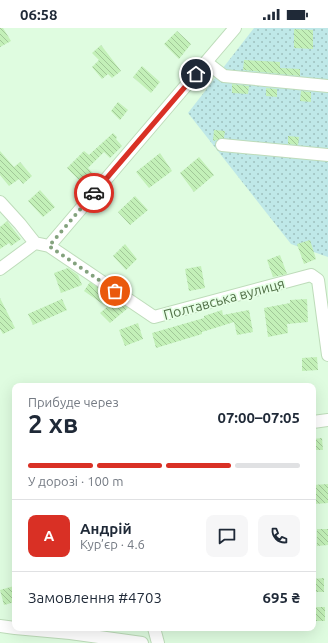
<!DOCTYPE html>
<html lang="uk">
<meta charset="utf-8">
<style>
body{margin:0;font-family:Ubuntu,sans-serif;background:#f6f6f7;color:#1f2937;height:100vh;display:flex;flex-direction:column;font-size:15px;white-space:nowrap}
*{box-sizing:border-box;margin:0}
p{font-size:13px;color:#747a83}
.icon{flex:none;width:22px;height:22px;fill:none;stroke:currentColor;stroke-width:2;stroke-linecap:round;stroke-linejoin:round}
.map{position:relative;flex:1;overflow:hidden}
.sheet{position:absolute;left:12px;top:355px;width:304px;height:248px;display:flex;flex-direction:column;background:#fff;border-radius:8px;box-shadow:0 4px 16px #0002}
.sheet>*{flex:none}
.pin{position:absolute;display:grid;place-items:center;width:34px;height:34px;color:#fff;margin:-17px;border:2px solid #fff;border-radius:50%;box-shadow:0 1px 4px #0007}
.courier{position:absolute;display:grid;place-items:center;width:40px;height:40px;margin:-20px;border:3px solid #d93025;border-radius:50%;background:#fff;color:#222;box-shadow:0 1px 5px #0007}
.head em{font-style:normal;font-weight:700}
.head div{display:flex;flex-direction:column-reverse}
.head{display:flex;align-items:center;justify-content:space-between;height:68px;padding:0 16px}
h1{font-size:26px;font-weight:700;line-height:30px}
.bar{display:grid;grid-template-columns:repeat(4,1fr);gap:6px 4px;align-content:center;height:48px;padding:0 16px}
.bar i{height:5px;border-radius:3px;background:#e0e1e3}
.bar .current{background:#d93025}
.bar p{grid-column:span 4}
.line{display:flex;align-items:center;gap:10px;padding:0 16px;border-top:1px solid #e0e1e3}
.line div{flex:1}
.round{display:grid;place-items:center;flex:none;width:42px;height:42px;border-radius:8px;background:#f6f6f7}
.status{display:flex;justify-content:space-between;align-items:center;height:28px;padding:0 20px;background:#fff;direction:ltr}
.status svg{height:11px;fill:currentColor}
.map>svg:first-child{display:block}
.garden{fill:url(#garden-dots)}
.building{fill:url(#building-back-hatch)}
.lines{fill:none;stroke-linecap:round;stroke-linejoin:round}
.street-casing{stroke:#bedcba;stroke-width:14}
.street{stroke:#fff;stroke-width:12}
.done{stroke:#83a27d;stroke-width:4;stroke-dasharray:0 7.2}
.route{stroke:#d93025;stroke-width:5}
.labels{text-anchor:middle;stroke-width:3.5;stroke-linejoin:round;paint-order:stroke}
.street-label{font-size:14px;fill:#527148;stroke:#e5ffe5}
</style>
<div class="status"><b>06:58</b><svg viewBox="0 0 49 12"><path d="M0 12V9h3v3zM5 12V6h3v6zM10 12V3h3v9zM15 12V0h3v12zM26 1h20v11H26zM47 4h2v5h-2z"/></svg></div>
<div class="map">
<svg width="328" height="615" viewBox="0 0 328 615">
<defs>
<pattern id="garden-dots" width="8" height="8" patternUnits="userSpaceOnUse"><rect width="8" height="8" fill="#bfe8e8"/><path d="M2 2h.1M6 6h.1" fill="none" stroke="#9ec0be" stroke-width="1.8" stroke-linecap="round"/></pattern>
<pattern id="building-back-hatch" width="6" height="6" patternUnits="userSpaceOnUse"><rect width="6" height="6" fill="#c3f0b8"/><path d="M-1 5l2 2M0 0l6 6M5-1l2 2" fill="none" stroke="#a1c798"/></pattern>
</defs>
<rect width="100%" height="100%" fill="#dffce0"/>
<path class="garden" d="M254,0h74v229l-37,-13 -103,-131z"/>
<path class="building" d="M0,0h3l8,13 -11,6z
M294,1l19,1v19l-19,-1z
M177,3l14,13 -12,15 -15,-15z
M101,17l20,26 -9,7 -4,-4 -6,5 -10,-12 7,-7 -7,-7z
M244,32l36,2v6l20,1v7l-57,-6z
M142,38l18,16 -9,11 -18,-16z
M232,56l17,2 -1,8 -16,-1z
M266,60l11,1v8l-11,-1z
M301,63l10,1v10l-11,-1z
M118,74l10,8 -8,10 -9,-9z
M214,102l11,1 -1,7 -11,3z
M113,105l4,4 -1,2 6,7 -12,12 -6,-6 -16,16 7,7 -10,11 -18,-18 17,-17 5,4z
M288,108l11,1 -1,8 -10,-1z
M0,123l14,16 6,-5 12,14 -9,8 -4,-5 -10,7 -9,-11z
M160,125l12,18 -23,17 -13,-16z
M199,129l15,18 -20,17 -14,-19z
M40,162l15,17 -12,10 -15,-16z
M135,168l13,14 -18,15 -12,-13z
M7,193l14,18 -10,7 -2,-3 -9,6v-22z
M310,212l6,19 -12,5 -7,-20z
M125,216l12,15 -11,11 -13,-14z
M280,227l7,19 -14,3 -6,-17z
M201,238l4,22 -16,3 -4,-22z
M68,240l10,7 4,10 -21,8 -7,-20z
M90,254l38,26 -18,15 -10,-10 7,-6 -23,-16z
M0,270l15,30 -12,6 -3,-5z
M62,271l5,11 -34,15 -5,-11z
M307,271l1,23 -21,2 1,9 -20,4 -4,-29 26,-5v-3z
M222,282l1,5 26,-5 4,22 -16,3 -3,-13 -32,10v2l-46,14 -4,-15 52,-15v-2z
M138,295l5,16 -18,7 -6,-16z
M317,329l1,13 -16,1v-13z
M322,410l1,12h-10v-11z
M328,456v19l-14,1 -1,-19z
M317,501h11v16l-11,1z
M324,550v14h-11v-13z
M14,558l1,16 -11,3 -4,-15z
M313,579h12v14h-12z"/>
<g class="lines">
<g class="street-casing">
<path id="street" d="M206,34l18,14 104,10
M222,117l106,10
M0,174l20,22 15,19
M49,218l105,71 157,-42 7,5 10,75
M0,241l35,-26 14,3 186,-218
M313,394l15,-2
M0,598l15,2
M15,600l55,5 72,10
M154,600l4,15"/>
</g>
<use href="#street" class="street"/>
</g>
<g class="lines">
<path class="done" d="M94,165l-45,53 66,45"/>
<path class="route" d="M94,165l102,-119"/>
</g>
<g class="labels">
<g class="street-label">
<text transform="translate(224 271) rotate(-15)" y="5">Полтавська вулиця</text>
</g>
</g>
</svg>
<div class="pin" style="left:115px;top:263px;background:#ea580c"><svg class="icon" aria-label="bag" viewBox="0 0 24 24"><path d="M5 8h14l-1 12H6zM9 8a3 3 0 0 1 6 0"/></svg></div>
<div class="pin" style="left:196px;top:46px;background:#1f2937"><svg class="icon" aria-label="home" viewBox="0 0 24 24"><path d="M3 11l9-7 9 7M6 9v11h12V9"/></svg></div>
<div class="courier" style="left:94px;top:165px"><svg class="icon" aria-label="car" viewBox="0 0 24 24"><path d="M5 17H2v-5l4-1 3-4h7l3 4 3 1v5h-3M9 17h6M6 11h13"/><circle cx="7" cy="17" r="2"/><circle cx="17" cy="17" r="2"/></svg></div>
<section class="sheet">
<div class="head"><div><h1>2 хв</h1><p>Прибуде через</p></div><em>07:00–07:05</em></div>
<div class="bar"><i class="current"></i><i class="current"></i><i class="current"></i><i></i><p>У дорозі · 100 m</p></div>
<div class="line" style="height:72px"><b class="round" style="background:#d93025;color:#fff">А</b><div><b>Андрій</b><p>Кур’єр · 4.6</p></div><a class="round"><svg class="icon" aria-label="chat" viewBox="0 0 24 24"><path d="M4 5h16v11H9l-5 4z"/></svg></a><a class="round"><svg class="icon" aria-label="phone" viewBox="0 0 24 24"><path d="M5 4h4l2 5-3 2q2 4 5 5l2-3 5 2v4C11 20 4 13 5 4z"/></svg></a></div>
<div class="line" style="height:52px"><div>Замовлення #4703</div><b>695 ₴</b></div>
</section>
</div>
